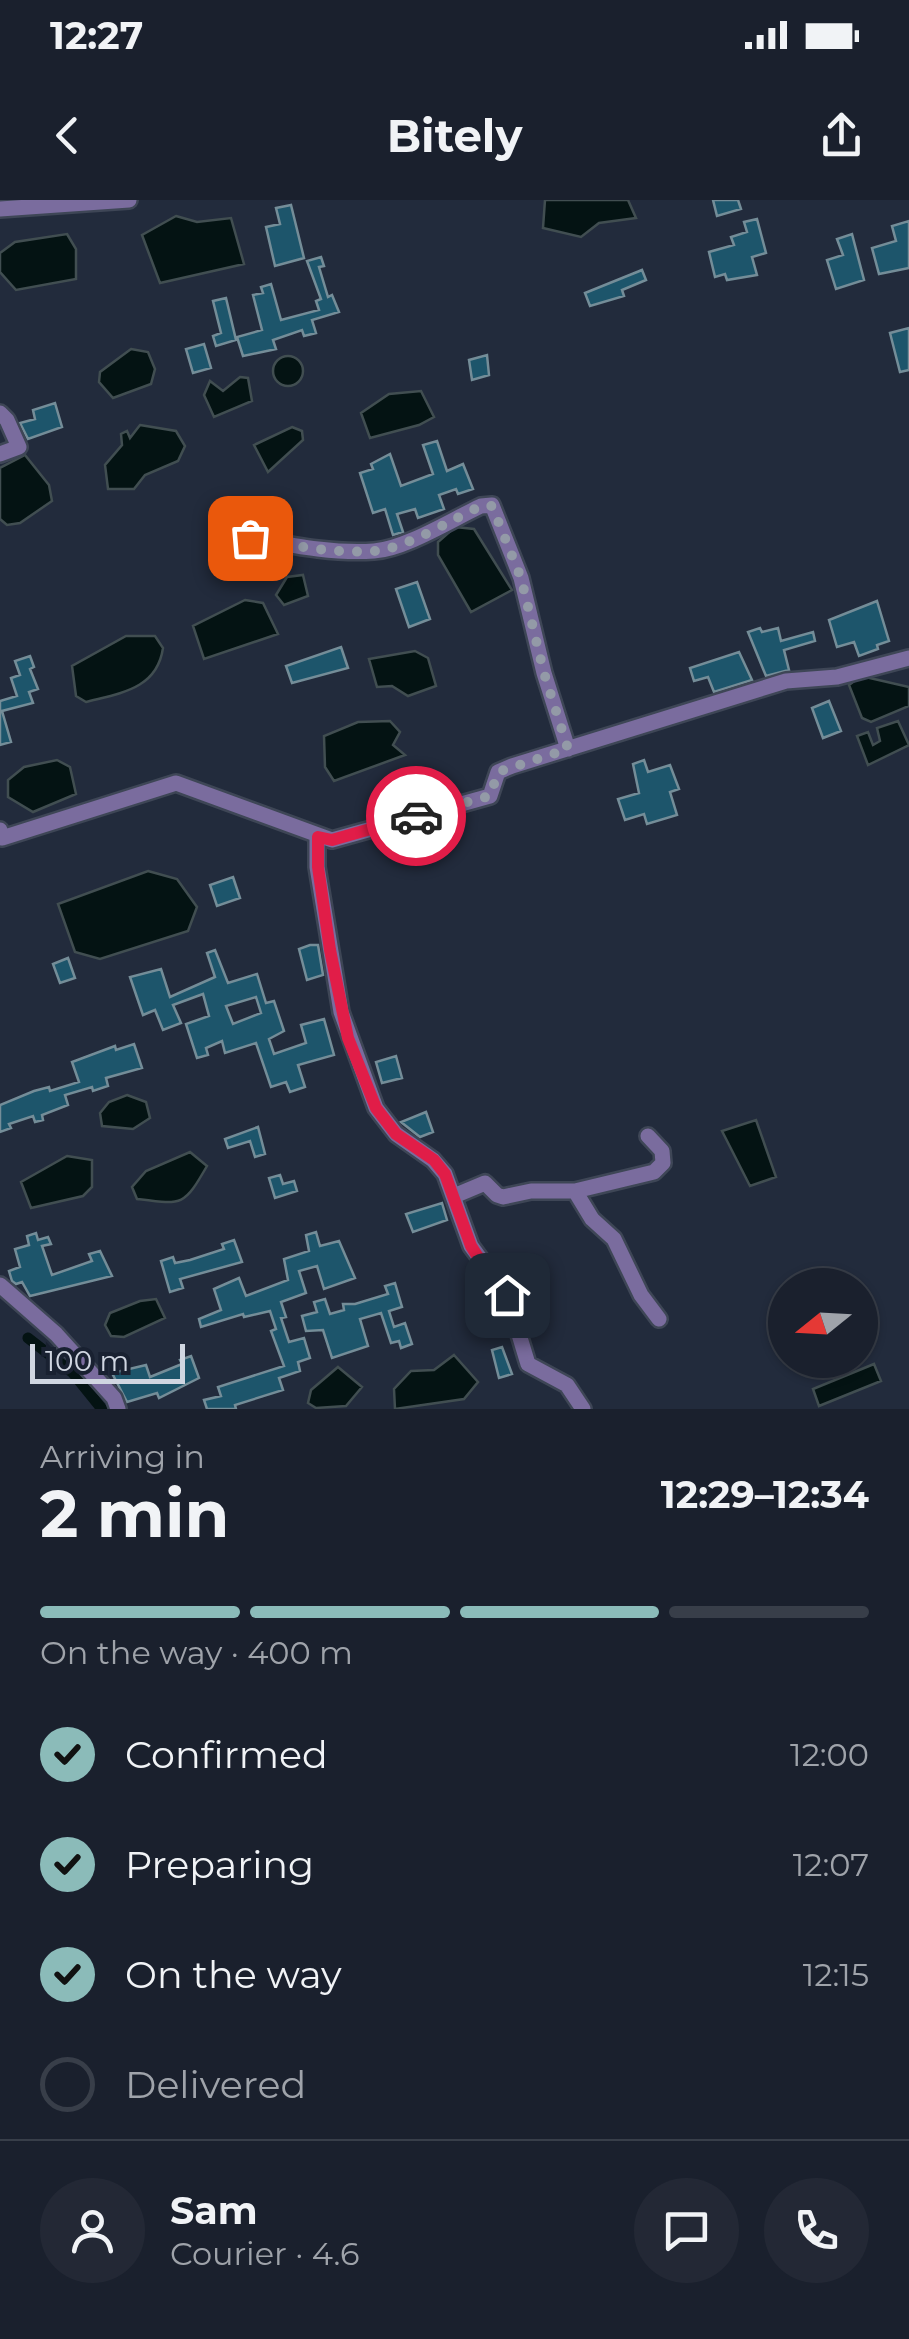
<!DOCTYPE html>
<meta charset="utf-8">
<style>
body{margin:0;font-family:Montserrat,sans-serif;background:#232835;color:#f1f3f6;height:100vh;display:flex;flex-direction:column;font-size:38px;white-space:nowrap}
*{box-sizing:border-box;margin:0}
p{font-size:32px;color:#9fa3aa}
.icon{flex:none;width:55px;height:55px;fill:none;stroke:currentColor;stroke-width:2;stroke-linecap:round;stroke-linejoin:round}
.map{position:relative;height:1209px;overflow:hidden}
.details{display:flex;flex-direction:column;background:#1a202d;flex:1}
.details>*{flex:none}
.needle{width:65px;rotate:252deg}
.controls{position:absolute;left:768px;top:1068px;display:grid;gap:20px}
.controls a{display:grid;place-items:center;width:110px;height:110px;border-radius:50%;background:#1a202d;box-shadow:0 2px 8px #0004,0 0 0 2px #383e49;font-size:50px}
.scale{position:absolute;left:30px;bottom:25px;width:155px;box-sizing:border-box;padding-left:10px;border:5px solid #d0d6e1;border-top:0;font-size:28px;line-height:35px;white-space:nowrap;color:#d0d6e1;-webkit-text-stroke:8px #192131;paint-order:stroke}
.pin{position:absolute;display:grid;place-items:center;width:85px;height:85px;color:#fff;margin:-42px;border-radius:20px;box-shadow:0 5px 15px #0006}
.courier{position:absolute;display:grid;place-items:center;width:100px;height:100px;margin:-50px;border:8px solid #e11d48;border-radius:50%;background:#fff;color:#222;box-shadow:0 2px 12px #0007}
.headline em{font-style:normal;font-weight:700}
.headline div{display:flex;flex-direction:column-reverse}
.headline{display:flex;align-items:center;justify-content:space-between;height:170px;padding:0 40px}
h1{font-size:65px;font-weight:700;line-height:75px}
.bar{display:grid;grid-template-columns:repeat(4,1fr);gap:15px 10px;align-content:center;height:120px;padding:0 40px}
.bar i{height:12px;border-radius:8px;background:#383e49}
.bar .current{background:#8bbbb9}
.bar p{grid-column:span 4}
.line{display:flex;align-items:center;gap:25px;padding:0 40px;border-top:2px solid #383e49}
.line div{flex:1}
.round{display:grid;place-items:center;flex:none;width:105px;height:105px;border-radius:52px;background:#232835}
ol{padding:0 40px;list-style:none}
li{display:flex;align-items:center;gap:30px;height:110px}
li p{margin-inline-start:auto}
li .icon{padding:10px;border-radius:50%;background:#8bbbb9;color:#111;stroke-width:4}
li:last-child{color:#9fa3aa}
li i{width:55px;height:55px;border:5px solid #383e49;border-radius:50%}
.status{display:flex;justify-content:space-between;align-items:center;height:70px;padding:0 50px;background:#1a202d;direction:ltr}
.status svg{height:28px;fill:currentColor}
header{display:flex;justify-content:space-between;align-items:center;height:130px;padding:0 40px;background:#1a202d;font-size:45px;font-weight:700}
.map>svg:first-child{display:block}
.water{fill:#041313;stroke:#414e51;stroke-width:2.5}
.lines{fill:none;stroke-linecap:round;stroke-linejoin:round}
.canal{stroke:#041313;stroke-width:11}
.building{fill:#1d556b;stroke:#748d98;stroke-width:2.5;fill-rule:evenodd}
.minor-casing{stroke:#3e4656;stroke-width:20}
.minor{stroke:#7a6c9e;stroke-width:15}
.done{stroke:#939aa7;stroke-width:10;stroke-dasharray:0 18}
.route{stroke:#e11d48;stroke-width:12}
</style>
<div class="status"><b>12:27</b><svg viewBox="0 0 49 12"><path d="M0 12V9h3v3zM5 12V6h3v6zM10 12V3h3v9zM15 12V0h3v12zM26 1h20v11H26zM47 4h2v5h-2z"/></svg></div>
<header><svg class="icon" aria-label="back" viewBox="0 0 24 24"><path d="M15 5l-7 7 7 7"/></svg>Bitely<svg class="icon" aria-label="share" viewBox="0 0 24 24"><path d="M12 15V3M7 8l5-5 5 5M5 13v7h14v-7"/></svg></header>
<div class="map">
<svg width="909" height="1209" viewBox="0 0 909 1209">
<rect width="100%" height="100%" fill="#222b3c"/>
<path class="water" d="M545,0h83l8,18 -37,5 -18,14 -38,-9z
M176,16l21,6 34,-4 13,46 -84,19 -18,-48z
M67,34l9,15v30l-60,11 -16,-18v-19l15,-11z
M131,149l17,3 7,17 -4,15 -38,14 -14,-16 1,-10z
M273 171a15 15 0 1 1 30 0a15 15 0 1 1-30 0Z
M240,177l8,1 4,23 -38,16 -10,-22 6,-14 13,10z
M421,191l13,26 -15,8 -49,13 -9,-25 28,-19z
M140,225l36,6 9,15 -7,15 -33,14 -11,14h-26l-3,-24 17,-20 -1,-11 6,-3 3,7z
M292,227l10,4 1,9 -35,32 -14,-27z
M25,255l24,30 3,16 -32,22 -13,2 -7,-6v-51z
M455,327l19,2 38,61 -41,22 -33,-57v-13z
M303,375l5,21 -24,9 -8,-10 11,-18z
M245,400l18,3 15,31 -74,25 -11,-33z
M126,436h29l8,12c-6,41 -42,45 -77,54l-10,-6 -4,-30z
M415,451l13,7 8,28 -28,10 -16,-10 -15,1 -8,-28z
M861,476l48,11v19l-38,16 -9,-4 -13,-33z
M390,521l10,11 -7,13 12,10 -71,26 -9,-14 -1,-31 34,-14z
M898,521l11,24 -41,20 -11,-29 11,-4 5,13 7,-4 -3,-13z
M57,560l13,7 6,27 -43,18 -25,-15v-17l16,-13z
M148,671l29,8 20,28 -9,24 -88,28 -25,-7 -17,-48z
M127,895l19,7 4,16 -17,11 -31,-3 -2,-13 9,-11z
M756,920l20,57 -26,9 -28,-55z
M190,952l17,14c-23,40 -24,39 -70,33l-5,-12 14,-16z
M67,956l25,4v27l-9,9 -52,12 -10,-26z
M156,1099l9,19 -41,19 -13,-1 -6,-11 5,-12 30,-12z
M454,1155l24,27 -14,17 -69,10 -1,-20 17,-18 23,-1z
M874,1164l7,17 -62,25 -6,-17z
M338,1167l24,20 -16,19 -30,2 -8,-5 3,-13z"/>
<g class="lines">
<path class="canal" d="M28,1138l45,35 29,36"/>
</g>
<path class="building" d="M713,0h25l3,9 -24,7z
M291,5l13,53 -29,8 -9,-39 14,-3 -4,-16z
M757,19l9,34 -14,4 5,18 -30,5 -2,-6 -10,3 -6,-25 25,-7 -3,-8 16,-5 -3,-10z
M909,21v47l-30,6 -7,-26 24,-7 -4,-15z
M852,34l12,46 -28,9 -9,-29 16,-5 -6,-16z
M321,57l3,9 -5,1 9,30 4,-2 7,17 -27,8 4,13 -12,3 -2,-6 -29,10 3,9 -33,7 -6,-19 25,-7 -9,-35 10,-2 -2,-6 10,-3 10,36 38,-10 -3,-9 5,-2 -14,-38z
M642,70l4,10 -24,10 2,6 -34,10 -5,-13z
M226,98l10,42 -20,6 -3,-10 8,-3 -8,-32z
M909,128v42l-9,2 -10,-39z
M204,144l7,24 -18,5 -7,-24z
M487,155l2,20 -17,5 -3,-20z
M55,203l7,24 -34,12 -8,-16 15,-4 -2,-9z
M437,241l10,30 16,-7 10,25 -15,5 -2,-5 -17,6 5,14 -26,9 -3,-9 -18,5 6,18 -10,3 -8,-26 -12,4 -13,-40 13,-4 -2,-5 19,-10 11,32 32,-12 -10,-29z
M417,382l13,37 -21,8 -13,-38z
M877,401l12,40 -12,4 1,4 -19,7 -5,-14 -17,5 -8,-27z
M760,428l2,4 16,-4 3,13 32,-9 2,9 -31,9 5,20 -23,6 -18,-44z
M341,447l7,21 -56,15 -6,-17z
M739,452l13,28 -38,12 -6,-15 -14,4 -4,-13z
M30,456l4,11 -4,2 8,20 -9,3 4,11 -31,8 9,31 -11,3v-44l17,-5 -6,-18 9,-3 -5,-14z
M829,501l12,30 -18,7 -11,-30z
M644,560l4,12 22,-7 9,24 -9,3 7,23 -30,9 -3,-10 -19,6 -7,-21 21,-6 -6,-29z
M233,677l7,21 -23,8 -7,-21z
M310,745h8l5,30 -16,5 -8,-31z
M215,750l13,33 29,-9 9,29 8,-2 10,30 -15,8 5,15 32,-11 -5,-18 23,-6 10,36 -36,10 7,22 -15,5 -4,-10 -15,5 -15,-44 -31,10 -3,-12 -16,7 2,7 -11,3 -11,-34 23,-8 -6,-22 -30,11 8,18 -18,7 -8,-20 -12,5 -13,-38 31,-8 9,28 45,-20 -8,-24zM256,797l5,16 -28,11 -7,-18z
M68,758l7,20 -15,5 -7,-19z
M134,844l8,24 -36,10 2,8 -15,5 -1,-4 -27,8 3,10 -26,10 1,5 -8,2 -2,-6 -24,8 2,4 -11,4v-27l34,-14 15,-4 1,4 29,-9 -7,-20 43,-16 1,4z
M396,856l6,22 -20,5 -6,-21z
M426,912l7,20 -13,5 -19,-15z
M258,927l7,27 -10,3 -5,-16 -22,7 -3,-9z
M280,975l3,9 11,-3 3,10 -22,7 -6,-20z
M442,1003l5,17 -34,12 -7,-18z
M316,1032l4,14 19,-5 16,37 -31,11 -7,-23 -18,5 7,22 -25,9 5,15 -5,1 8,24 15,-4 6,20 -12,4 2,9 -21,7 4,12 -48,15 1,4h-29l-3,-9 17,-4 -3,-9 66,-21 -13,-35 5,-2 -6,-18 -26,6 -1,-3 -42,13 -2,-8 22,-9 -7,-21 25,-11 7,18 42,-16 -4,-21 25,-8 -3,-16z
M36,1033l2,7 10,-3 3,7 -9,2 10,29 40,-14 -3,-7 11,-3 12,25 -82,20 -8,-14 -6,2 -4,-3 -3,-10 11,-4 -5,-18 14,-4 -2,-9z
M234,1040l8,22 -62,17 3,9 -13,4 -9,-31 12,-4 2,6 15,-3 34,-11 -2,-5z
M478,1074l19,26 2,8 -14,4 -10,-37z
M395,1083l7,24 -13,4 5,16 11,-4 7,21 -11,4 -2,-7 -8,2 -10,-30 -21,6 8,27 -36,12 -9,-28 -17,1 -4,-15 15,-4 -3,-10 11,-3 5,15 14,-4 -1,-6h12l33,-10 -3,-8z
M502,1147l10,27 -13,4 -7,-28z
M191,1156l8,22 -40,20 -2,-5 -30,9 -15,-29 34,-8 4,12 32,-13 -2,-4z"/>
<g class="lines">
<g class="minor-casing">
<path id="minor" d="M0,9l129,-9
M0,213l7,7 12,27 -19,7
M251,338c39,7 82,16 123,13 31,-2 77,-31 107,-45l11,-1 29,73 23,95 24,76
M0,630l2,8 174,-55 156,57 158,-44 8,-24 14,-6 274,-85 51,-4 72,-19
M317,637v30l24,145 35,96 20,26 37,26 12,14 26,72 36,49 21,69 39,21 16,24
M575,991l17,28 22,20 27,56 18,24
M454,996l31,-13 12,12 6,2 28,-6h44l79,-19 9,-9 -1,-12 -14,-15
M0,1085l56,49 58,64 4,11"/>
</g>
<use href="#minor" class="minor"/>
</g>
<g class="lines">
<path class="done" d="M250,338c40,7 83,16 124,13 31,-2 77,-31 107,-45h11l29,72 23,95 24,76 -70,23 -8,24 -74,20"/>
<path class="route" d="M416,616l-84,24 -14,-3v30l12,83 18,88 28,70 20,26 38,26 11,14 26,72 7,11 8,4 21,34"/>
</g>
</svg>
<div class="controls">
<a><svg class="needle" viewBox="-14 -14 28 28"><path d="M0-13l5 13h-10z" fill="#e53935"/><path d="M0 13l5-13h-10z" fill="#9fa3aa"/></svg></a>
</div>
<div class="scale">100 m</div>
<div class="pin" style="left:250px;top:338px;background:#ea580c"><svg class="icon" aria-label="bag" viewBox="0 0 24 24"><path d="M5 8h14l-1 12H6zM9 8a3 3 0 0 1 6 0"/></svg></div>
<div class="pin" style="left:507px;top:1095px;background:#1f2937"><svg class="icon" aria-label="home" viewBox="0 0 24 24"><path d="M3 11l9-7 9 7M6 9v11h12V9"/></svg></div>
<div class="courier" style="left:416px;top:616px"><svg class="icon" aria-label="car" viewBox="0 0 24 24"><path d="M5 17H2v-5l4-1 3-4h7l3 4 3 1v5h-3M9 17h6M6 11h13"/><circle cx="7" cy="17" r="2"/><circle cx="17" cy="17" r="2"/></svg></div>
</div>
<section class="details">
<div class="headline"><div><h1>2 min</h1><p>Arriving in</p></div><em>12:29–12:34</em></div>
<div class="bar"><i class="current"></i><i class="current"></i><i class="current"></i><i></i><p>On the way · 400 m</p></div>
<ol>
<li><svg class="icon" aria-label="check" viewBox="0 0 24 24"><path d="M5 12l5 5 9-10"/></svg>Confirmed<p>12:00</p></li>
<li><svg class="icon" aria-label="check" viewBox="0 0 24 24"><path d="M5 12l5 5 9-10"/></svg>Preparing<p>12:07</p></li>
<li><svg class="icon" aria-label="check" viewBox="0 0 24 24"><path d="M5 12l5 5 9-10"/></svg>On the way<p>12:15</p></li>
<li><i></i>Delivered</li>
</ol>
<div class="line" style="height:180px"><a class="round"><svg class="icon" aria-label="person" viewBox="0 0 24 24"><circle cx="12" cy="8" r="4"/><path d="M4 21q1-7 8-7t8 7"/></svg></a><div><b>Sam</b><p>Courier · 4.6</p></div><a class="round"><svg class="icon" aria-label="chat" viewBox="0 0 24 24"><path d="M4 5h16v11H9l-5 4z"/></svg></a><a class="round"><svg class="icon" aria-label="phone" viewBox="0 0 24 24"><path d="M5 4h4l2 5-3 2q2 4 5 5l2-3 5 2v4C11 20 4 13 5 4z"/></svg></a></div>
</section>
